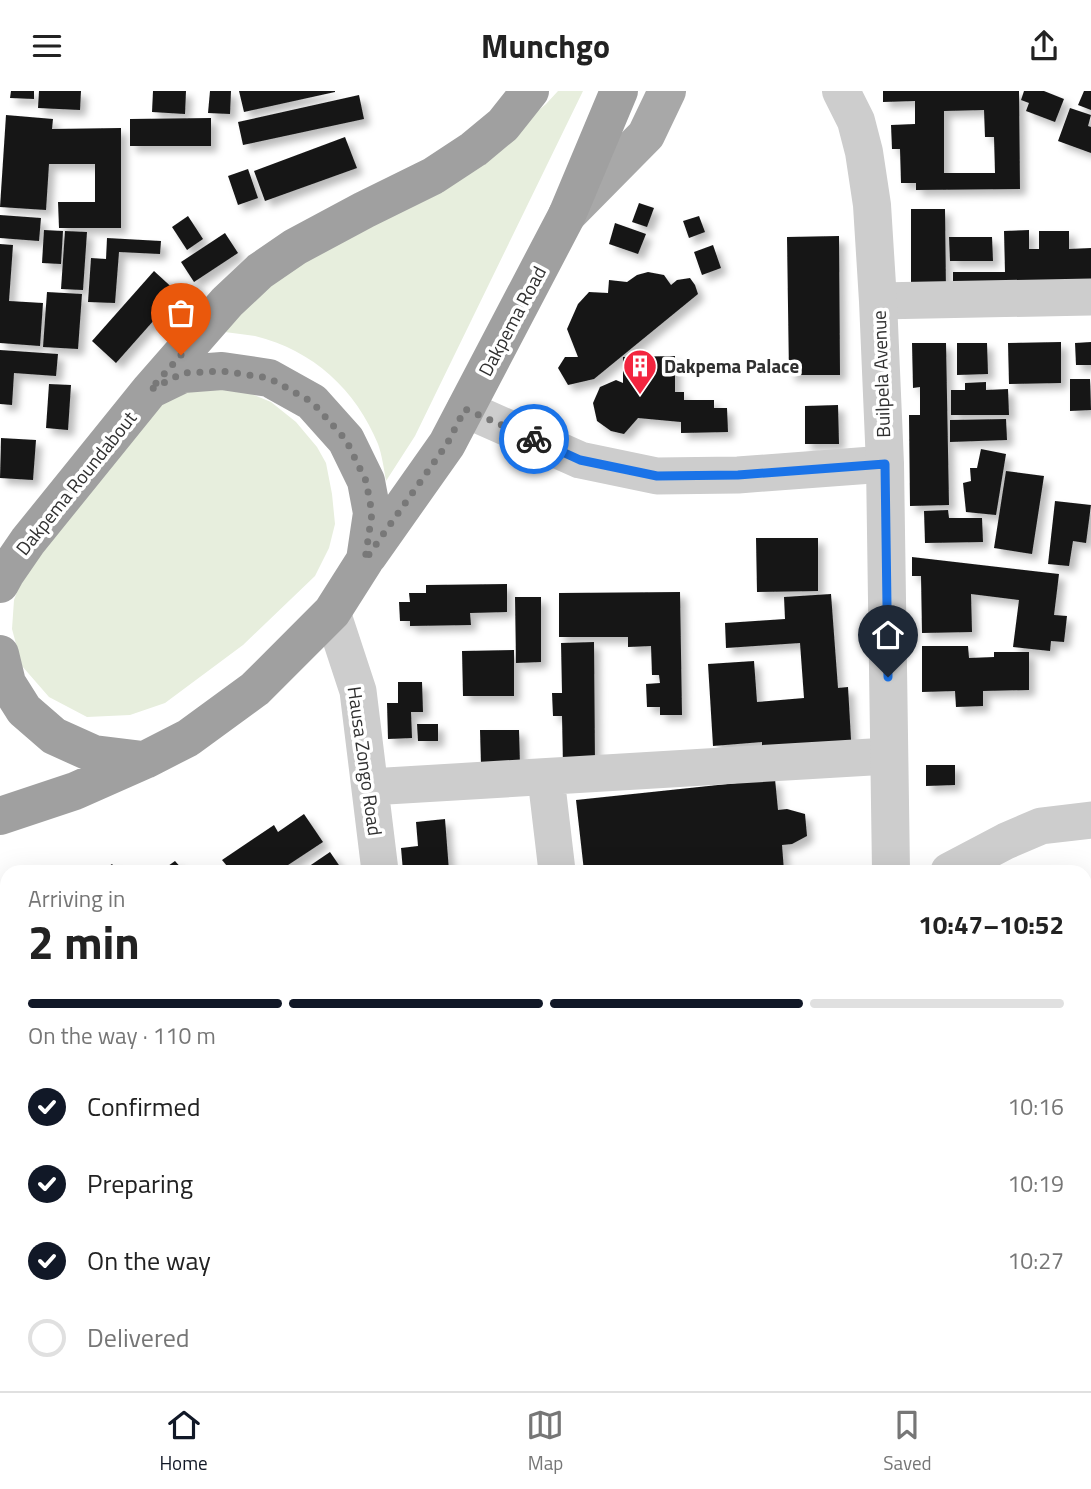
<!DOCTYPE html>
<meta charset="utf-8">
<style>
body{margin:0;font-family:"Titillium Web",sans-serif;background:#f2f2f2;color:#222;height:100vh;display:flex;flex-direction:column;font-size:26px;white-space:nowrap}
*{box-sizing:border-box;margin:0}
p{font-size:23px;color:#767676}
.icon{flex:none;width:38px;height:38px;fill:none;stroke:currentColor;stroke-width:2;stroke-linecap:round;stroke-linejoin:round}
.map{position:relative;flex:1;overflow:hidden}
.side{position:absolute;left:0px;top:774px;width:1092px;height:527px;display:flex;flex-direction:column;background:#fff;border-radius:21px 21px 0 0;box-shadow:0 7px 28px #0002}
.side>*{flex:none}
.pin{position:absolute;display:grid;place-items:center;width:60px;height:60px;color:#fff;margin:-72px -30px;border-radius:50% 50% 50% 0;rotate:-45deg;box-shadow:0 0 7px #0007}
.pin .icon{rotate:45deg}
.courier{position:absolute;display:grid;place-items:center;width:70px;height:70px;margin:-35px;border:5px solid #1a73e8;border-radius:50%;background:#fff;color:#222;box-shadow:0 2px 9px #0007}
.overview em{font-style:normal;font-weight:700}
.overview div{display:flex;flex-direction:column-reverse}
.overview{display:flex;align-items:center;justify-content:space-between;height:119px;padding:0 28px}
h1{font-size:46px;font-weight:700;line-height:52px}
.bar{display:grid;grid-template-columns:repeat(4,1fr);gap:10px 7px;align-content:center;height:84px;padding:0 28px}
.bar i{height:9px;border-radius:5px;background:#e0e0e0}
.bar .selected{background:#111827}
.bar p{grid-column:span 4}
ol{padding:0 28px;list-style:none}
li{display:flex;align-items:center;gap:21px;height:77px}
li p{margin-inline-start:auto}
li .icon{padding:7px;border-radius:50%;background:#111827;color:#fff;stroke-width:4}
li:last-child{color:#767676}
li i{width:38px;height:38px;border:4px solid #e0e0e0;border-radius:50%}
header{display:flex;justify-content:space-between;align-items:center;height:91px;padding:0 28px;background:#fff;font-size:32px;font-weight:700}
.tab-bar{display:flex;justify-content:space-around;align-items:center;height:98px;border-top:2px solid #e0e0e0;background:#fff;font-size:19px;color:#767676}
.tab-bar a{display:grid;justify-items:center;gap:4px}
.tab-bar .selected{color:#111827}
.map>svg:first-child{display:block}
.green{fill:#e7eedd}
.building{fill:#171717;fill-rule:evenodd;filter:url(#shadow)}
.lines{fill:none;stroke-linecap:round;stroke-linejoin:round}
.minor{stroke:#cdcdcd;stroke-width:37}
.tertiary{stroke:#cdcdcd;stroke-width:38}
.primary{stroke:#a8a8a8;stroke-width:38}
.trunk{stroke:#a0a0a0;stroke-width:38}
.done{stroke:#787878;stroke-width:7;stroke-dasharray:0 12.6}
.route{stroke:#1a73e8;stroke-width:9}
.labels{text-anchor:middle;stroke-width:7;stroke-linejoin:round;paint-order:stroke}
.street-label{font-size:19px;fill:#303030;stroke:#fff}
.poi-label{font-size:19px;font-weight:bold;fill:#303030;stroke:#fff;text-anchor:start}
</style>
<header><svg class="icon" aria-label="menu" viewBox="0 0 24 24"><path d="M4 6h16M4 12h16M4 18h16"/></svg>Munchgo<svg class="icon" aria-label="share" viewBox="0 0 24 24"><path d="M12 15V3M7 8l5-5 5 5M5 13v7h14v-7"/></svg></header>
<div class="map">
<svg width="1091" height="1300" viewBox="0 0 1091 1300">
<defs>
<filter id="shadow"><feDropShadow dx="6" dy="6" stdDeviation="3.5" flood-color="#0004"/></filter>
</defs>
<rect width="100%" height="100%" fill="#fff"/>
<path class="green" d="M558,0h25l-168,345 -29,45c-2,-12 -4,-26 -8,-37 -22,-54 -65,-94 -123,-108 -12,-2 -25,-3 -38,-5l53,-45 50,-34 153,-87 73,-61z
M210,297l32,2 29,12 25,20 21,25 9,16 6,31 3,30 -6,24 -14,28 -72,69 -78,58 -35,12 -43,2 -38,-20 -27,-31 -10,-37 2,-29 11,-30 125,-163 30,-17z"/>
<path class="building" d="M11,0h23v8l-24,-1z
M39,0h42l-1,19 -42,-2z
M153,0h33l-1,23 -33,-2z
M210,0h21l-1,23 -22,-1z
M239,0h96v1l-91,20z
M883,0h136l1,98 -104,1v-7h-15l-1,-34h-8l-1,-24 24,-1v-23l-32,1zM984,19l1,27h9l1,36h-51v-62z
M1024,0h20l20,8 -9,23 -29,-11 3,-8 -8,-3z
M1084,0h7v19l-13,-5z
M359,4l5,24 -121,26 -5,-23z
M1070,17l21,7 -3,11 3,1v26l-33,-12z
M6,24l47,4 -1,10 69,-1v100h-62l-1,-26h37v-38h-46l-3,46 -46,-3z
M211,27v28h-81v-27z
M345,46l12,31 -92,33 -11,-30z
M248,78l10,29 -20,7 -10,-29z
M639,112l15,5 -7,19 -15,-5z
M911,118h34l1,83 -35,1z
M0,124l41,3 -2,23 -39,-3z
M188,125l15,23 -16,11 -15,-23z
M699,125l6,16 -16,6 -6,-17z
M615,132l31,11 -8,20 -29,-10z
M44,139l19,1 -2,33 -19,-1z
M1029,139v19h10v-18h30v18l22,-1v40l-138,8v-24h52l-1,-41z
M65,140l22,1 -4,58 -22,-1z
M225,142l13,20 -44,29 -13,-20z
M839,145l1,139h-51l-2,-138z
M949,146h43l1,24h-43z
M107,147l54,3 -1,13 -41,-2 -4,51 -27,-1 3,-44 15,1z
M0,153l13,1 -4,56 34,2 -3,43 -40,-3z
M713,154l8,23 -19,7 -8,-23z
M154,180l24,22 -62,70 -24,-22z
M648,181l16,3 7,10 6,-5 13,-2 5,7 3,9 -104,85 -26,6 -10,-17 7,-11h13l-11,-28 11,-25 11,-12 19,1 1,-13 18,2 10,-7z
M47,201l35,2 -4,55 -35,-2z
M1061,251v41l-52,1 -1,-41z
M1091,251v23h-15l-1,-22z
M912,252h34l3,162 -39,1 -1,-91h11v-28l-7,1z
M957,252h30l1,31 -31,1z
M0,259l58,4 -2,22 -42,-3 -2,32 -12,-1z
M675,265v36h9v8h30v8h13l1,24 -47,1v-11l-43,-4 -14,16 -13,-3 -14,-10 -4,-18 7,-16 16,-7 7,3v-26z
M1070,288h20l1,31 -21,1z
M986,291v8l22,-1 1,26h-58v-25h14v-7z
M49,293l22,1 -3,45 -22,-2z
M838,314l1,39h-34v-38z
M1006,328l1,21 -57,2v-22z
M1,347l35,2 -3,40 -33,-2z
M981,358l25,5 -10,61 -30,-3 -3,-29 8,-2 -1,-13h7z
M1006,380l38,5 -12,78 -38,-6z
M1055,410l36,4 -5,38 -13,-2 -4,25 -21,-2z
M948,419l1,8h33l1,24 -58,1 -1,-32z
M756,447h62v53l-61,1z
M912,466l147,17 -5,41 13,1 -3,26 -13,-1 -1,10 -37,-4 6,-47 -48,-6 1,38 -50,1 -1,-57h-9z
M507,493v28l-37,1 1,12 -61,1v-5h-10l-1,-19h11l-1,-9h17v-8z
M680,501l2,123h-22v-8h-13l-1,-23 14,-1 -1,-8h-7l-1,-29 -23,1v-10h-69v-44z
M831,503l7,94 10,-1 4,70 -90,-2v-13l-49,4 -5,-82 46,-3 3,41 47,-4 -4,-55 -74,5 -1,-25 60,-4 -1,-22z
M515,506h26v65l-25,1z
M594,551l1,123 -32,1 -1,-50h-9l-1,-23h10l-1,-50z
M922,555h46l1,12 25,-1v-5h35v38l-46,1v15l-27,1 -1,-16 -33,1z
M514,559v46h-51l-1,-45z
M398,591h24l1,30h-12l1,26 -24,1 -1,-36h11z
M417,633h21v17h-20z
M480,639h39l1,35h-39z
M926,674h29v20l-29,1z
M775,688l3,31 9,-1 18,5 2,22 -15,8 -10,1 2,26h-200l-8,-71z
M304,723l19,28 -44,29h-60l8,-5 -5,-6 52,-35 4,7z
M445,728l4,52h-46l-2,-23 17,-2 -2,-24z
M330,761l13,19h-41z
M175,770l9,10h-23z
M112,773l6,7h-16z
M0,821l7,13v52l-7,4z
M1085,859h2l2,28h-4z
M1086,912h5v40h-6z
M7,940v18l-7,-9v-4z
M7,1084v45l-7,6v-46z
M0,1163l7,8v59l-7,-9z
M7,1260v22l-7,-8v-9z
M16,1293h46l-8,7h-33z
M367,1293h50v7h-57z
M469,1293h95l1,7h-95z
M606,1293l1,7h-32l-1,-5z
M637,1293h44v2l-10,1v4h-49z
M715,1293h32v7h-31z
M786,1293h39l1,7h-40z
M834,1293h29l1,7h-30z
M874,1293h33l1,7h-34z
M979,1293h97l1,7h-97z"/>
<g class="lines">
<path class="minor" d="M878,210l213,-4
M465,318l115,51 77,16 81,-1 147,-11
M332,521l26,79 22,180
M546,687l11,93
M370,696l518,-31
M949,780l57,-30 35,-15 50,-6
M1085,1155h6
M442,1293v7
M621,1293v7
M778,1293l1,7"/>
<path class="tertiary" d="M841,0l15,30 8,31 8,53 6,96 7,163 6,407
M944,1293v7"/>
<path class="primary" d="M567,124l79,-80 21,-44"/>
<path class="trunk" d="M368,465l79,-112 120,-229 52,-124
M0,493l6,-11 22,-32 122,-151 77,-88 33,-31 35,-24 69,-37 69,-34 41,-27 29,-24 27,-34
M0,563l7,29 17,27 30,26 40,18 49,6
M0,725l75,-25 70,-31 43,-22 67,-49 77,-77 33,-52 7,-47 -6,-32 -20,-41 -34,-38 -43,-24 -47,-7 -39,3 -33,16"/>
</g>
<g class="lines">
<path class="done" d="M181,264l-31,35 33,-17 39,-2 47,7 43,24 34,38 20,41 6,32 -7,47 82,-116 18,-35 69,30"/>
<path class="route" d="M534,348l46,21 77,16 81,-1 147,-11 3,213"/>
</g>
<defs>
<g id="building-pin" transform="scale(1.75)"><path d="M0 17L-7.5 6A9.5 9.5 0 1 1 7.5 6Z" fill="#f3253f" stroke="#fff"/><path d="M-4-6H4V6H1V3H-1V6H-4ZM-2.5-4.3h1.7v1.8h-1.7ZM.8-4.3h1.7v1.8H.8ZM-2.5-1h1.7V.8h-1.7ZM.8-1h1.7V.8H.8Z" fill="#fff"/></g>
</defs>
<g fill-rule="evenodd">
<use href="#building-pin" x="640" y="275"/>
</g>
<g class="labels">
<g class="street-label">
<text transform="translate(512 230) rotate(-62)" y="7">Dakpema Road</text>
<text transform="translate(881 283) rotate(-92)" y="7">Builpela Avenue</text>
<text transform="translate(76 392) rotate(-51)" y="7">Dakpema Roundabout</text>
<text transform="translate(365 670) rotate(82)" y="7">Hausa Zongo Road</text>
</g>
<g class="poi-label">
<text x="664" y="282">Dakpema Palace</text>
</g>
</g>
</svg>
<div class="pin" style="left:181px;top:264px;background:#ea580c"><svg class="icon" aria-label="bag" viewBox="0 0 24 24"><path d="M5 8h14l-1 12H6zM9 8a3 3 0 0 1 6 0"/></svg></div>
<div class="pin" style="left:888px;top:586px;background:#1f2937"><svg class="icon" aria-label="home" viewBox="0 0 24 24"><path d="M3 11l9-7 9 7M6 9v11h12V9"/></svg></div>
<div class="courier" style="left:534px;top:348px"><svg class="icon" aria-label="bike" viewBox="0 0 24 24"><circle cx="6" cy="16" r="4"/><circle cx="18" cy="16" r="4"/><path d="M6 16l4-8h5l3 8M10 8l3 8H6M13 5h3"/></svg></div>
<section class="side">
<div class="overview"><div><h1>2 min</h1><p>Arriving in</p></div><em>10:47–10:52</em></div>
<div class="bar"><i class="selected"></i><i class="selected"></i><i class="selected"></i><i></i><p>On the way · 110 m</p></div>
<ol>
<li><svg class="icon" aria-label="check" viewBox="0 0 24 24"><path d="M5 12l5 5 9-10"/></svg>Confirmed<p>10:16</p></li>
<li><svg class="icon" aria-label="check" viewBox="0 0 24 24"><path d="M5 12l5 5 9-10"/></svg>Preparing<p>10:19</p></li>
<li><svg class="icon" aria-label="check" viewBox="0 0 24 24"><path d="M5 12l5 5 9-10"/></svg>On the way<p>10:27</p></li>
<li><i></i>Delivered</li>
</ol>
</section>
</div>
<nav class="tab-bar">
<a class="selected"><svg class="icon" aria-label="home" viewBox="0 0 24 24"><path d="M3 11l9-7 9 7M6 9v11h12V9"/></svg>Home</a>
<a><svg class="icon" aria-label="map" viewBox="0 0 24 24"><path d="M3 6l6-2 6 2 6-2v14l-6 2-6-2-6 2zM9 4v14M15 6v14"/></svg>Map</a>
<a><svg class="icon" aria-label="saved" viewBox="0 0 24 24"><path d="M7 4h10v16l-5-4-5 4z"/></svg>Saved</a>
</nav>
